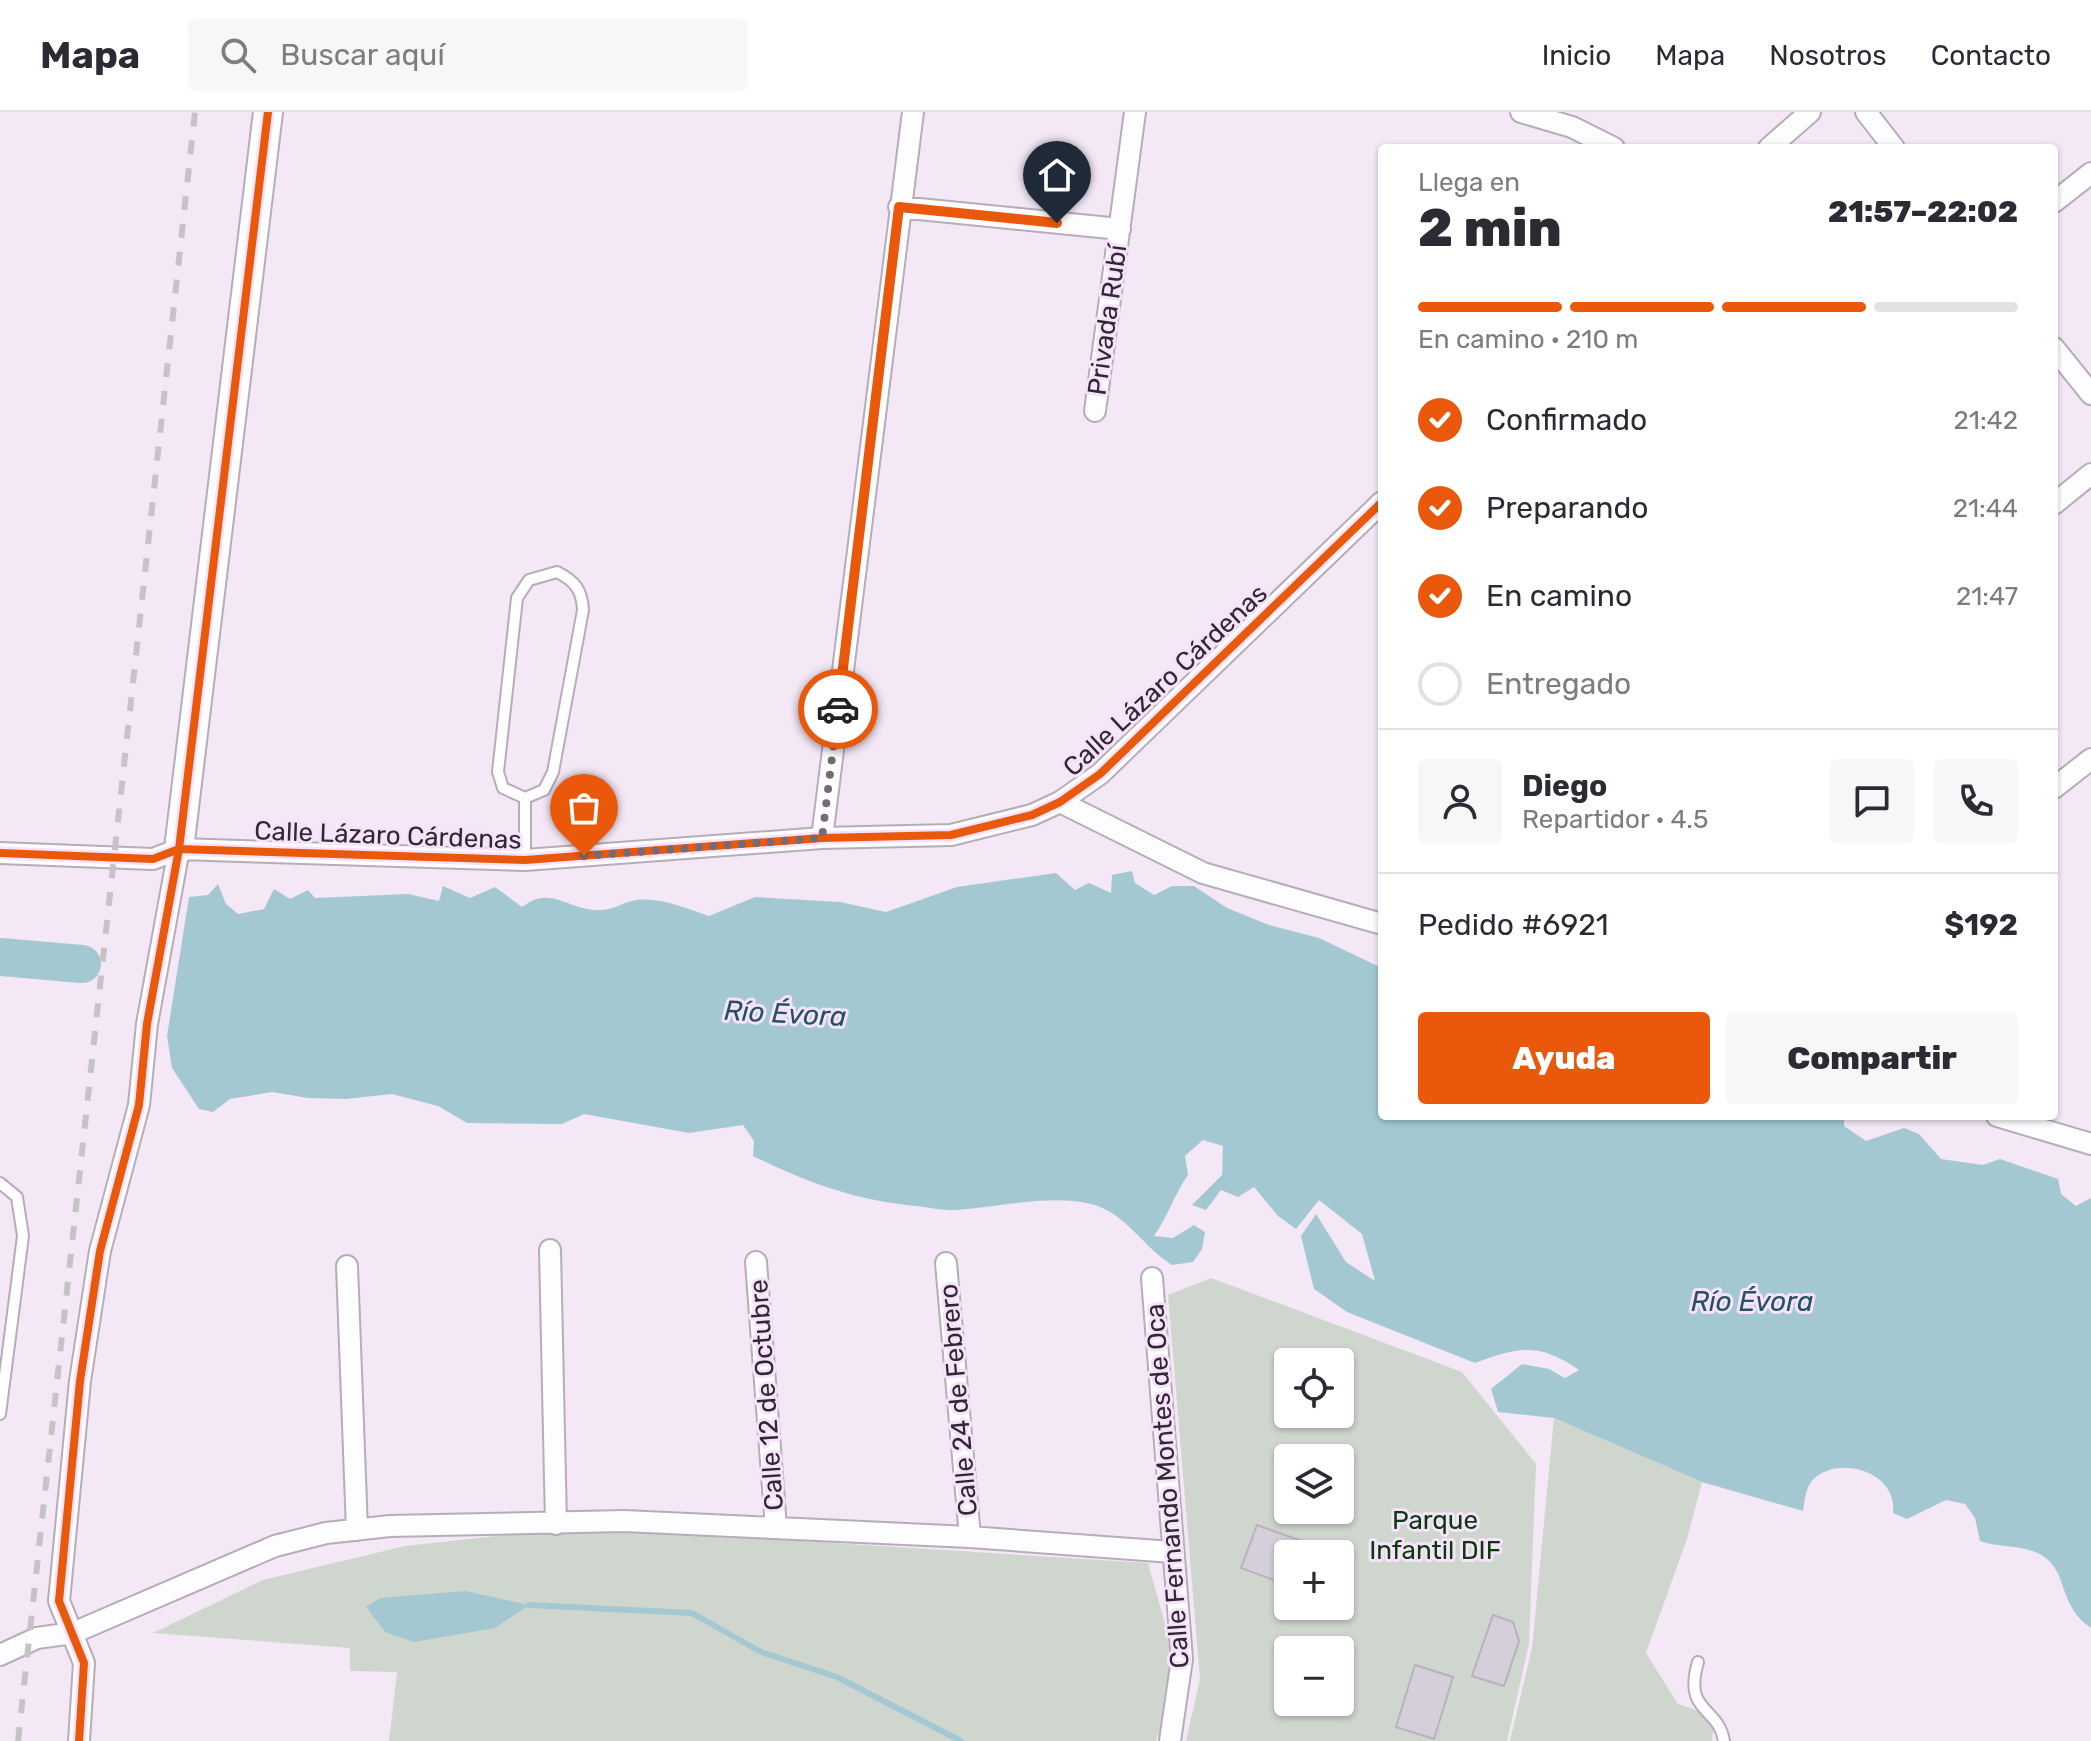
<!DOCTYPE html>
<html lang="es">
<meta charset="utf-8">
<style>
body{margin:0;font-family:Rubik,sans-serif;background:#f7f7f7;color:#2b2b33;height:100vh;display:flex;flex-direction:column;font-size:30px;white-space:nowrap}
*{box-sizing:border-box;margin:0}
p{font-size:26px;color:#7c7c81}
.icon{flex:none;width:44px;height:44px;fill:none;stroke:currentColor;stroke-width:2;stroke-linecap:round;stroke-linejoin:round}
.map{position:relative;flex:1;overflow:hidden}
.panel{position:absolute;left:1378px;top:32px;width:680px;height:976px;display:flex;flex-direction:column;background:#fff;border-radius:8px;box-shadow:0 2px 6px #0004}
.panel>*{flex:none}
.controls{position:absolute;left:1274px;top:1236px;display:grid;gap:16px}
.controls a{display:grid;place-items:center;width:80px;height:80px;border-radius:8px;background:#fff;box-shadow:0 2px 6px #0004;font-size:40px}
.pin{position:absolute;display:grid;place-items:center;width:68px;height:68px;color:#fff;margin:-82px -34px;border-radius:50% 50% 50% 0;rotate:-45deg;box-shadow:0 0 8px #0007}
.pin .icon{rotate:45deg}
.courier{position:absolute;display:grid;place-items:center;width:80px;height:80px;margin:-40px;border:6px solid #ea580c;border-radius:50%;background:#fff;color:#222;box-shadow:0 2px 10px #0007}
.head em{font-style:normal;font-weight:800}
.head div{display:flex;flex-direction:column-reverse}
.head{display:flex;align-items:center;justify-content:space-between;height:136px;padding:0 40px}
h1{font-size:52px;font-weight:800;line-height:60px}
.bar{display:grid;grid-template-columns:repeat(4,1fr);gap:12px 8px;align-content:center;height:96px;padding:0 40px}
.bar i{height:10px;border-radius:6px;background:#e1e1e2}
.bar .on{background:#ea580c}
.bar p{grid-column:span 4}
.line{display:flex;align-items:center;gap:20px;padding:0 40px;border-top:2px solid #e1e1e2}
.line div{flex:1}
.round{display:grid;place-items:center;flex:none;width:84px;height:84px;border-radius:8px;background:#f7f7f7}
ol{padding:0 40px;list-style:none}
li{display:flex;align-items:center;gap:24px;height:88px}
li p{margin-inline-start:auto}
li .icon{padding:8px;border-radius:50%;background:#ea580c;color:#fff;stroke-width:4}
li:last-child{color:#7c7c81}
li i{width:44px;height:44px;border:4px solid #e1e1e2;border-radius:50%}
.action{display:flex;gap:16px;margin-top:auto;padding:16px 40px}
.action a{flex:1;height:92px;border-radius:8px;background:#ea580c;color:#fff;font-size:32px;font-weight:800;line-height:92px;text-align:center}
.action a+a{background:#f7f7f7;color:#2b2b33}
header{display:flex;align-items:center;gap:48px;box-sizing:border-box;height:112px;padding:0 40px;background:#fff;border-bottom:2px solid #e1e1e2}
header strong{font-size:38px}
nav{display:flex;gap:44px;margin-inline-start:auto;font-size:28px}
.search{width:560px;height:72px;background:#f7f7f7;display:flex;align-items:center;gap:20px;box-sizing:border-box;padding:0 28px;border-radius:8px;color:#7c7c81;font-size:30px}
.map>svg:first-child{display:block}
.green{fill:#cfd6ce;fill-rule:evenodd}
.water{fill:#a4c8d2}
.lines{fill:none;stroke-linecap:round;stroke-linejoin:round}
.stream{stroke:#a4c8d2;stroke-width:6}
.river{stroke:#a4c8d2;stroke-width:38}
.building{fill:#d4cfda;stroke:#b7b2bd;stroke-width:2}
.lane-casing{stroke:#b6adb8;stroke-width:14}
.street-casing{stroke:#b6adb8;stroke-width:24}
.secondary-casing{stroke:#b6adb8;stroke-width:32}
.lane{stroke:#fdfcfe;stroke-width:10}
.street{stroke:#fdfcfe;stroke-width:20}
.secondary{stroke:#fdfcfe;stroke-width:28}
.rail{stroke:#c5c3c6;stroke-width:6;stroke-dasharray:14 14;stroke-linecap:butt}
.cycleway-casing{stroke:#f7e2fc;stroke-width:13}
.cycleway{stroke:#e8590c;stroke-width:8}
.done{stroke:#756b77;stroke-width:8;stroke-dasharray:0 14.4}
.route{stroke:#ea580c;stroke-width:10}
.labels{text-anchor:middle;stroke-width:6;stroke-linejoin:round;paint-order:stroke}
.street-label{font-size:26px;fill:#302832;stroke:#f7e2fc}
.park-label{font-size:26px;fill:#093a09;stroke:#f7e2fc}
.water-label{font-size:28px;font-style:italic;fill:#22555b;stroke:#f7e2fc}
</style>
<header>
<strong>Mapa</strong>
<div class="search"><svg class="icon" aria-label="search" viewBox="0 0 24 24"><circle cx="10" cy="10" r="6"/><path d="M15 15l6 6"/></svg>Buscar aquí</div>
<nav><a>Inicio</a><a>Mapa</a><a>Nosotros</a><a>Contacto</a></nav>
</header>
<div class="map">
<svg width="2091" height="1629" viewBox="0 0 2091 1629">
<rect width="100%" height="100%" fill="#f4e8f6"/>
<path class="green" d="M1211,1166l251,94 74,92 -7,180 -22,97h-321l14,-62 -32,-384zM1288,1250h52v52h-52zM1288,1346h52v52h-52zM1288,1442h52v52h-52zM1288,1538h52v52h-52z
M1554,1306l148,64 -15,57 -41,114 32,51 36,12 -2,25h-202l22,-93z
M579,1415l569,36 31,110 -23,68h-767l8,-69 -47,-1v-23l-197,-15 110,-53 142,-34z"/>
<path class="water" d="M1132,759l3,12 19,12 18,-9h22l33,22 42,17 50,13 63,30v148h462v10l22,15 38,-13 15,6 22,25 42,6 17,-6 58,20 3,15 15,12 15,-8v430c-32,-22 -23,-51 -44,-69 -20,-16 -45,-10 -67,-18l-5,-23 -10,-14 -19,-4 -39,19 -14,-6c5,-43 -58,-59 -81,-32 -7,8 -7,20 -9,30l-101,-29 -148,-64 -56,-6 -7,-23 31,-25 27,5 16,9 14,-8c-40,-28 -61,-23 -104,-7l-128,-51 -33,-23 -13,-53 15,-22 30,48 29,19 -13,-47 -43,-34 -23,29 -18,-13 -24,-29 -16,10 -17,-7 -15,20 -14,-5 30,-30 1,-29 -20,-6 -18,16 3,19c-14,20 -20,41 -34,61l19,2 21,-13 11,7 -3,17 -9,13 -21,3c-28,-17 -47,-53 -81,-61 -42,-10 -92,3 -134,6 -14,1 -28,-3 -42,-4 -61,-6 -107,-23 -162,-50l1,-15 -11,-16 -54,8 -105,-19 -22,10 -95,-1 -29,-17 -46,-12 -46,5 -38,-1 -36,-6 -42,7 -17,13 -14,-3 -27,-41 -5,-32 22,-139 19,-2 10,-11 8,20 12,10 26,-5 10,-20 16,10 18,-9 7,8 93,-4 31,7 4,-15 27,12 25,-11 27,20c29,-22 44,2 74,3 19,1 25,-8 41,-10 23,-3 51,9 72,16l46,-19 85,5 46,10 71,-25 99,-14 19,17 14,-7 22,10 1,-18z
M465,1479l64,14 -34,23 -81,14 -29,-10 -19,-25 14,-9z"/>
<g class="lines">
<path class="stream" d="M529,1493l163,8 69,39 76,25 124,64"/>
<path class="river" d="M0,845l82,7"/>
</g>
<path class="building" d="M1257,1413l75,27v2h-44v31l-47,-17z
M1493,1503l20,7 6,19 -15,45 -32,-10z
M1415,1553l38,12 -19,62 -38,-12z"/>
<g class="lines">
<g class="lane-casing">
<path id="lane" d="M557,460c18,9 25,18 26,38l-30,162 -9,18 -19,8 -22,-10 -5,-16 19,-174 12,-18z
M525,686v62
M0,1071l17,14 6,39 -23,178
M1698,1550c-15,52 20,43 26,79"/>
</g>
<g class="street-casing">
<path id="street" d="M1521,0l51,15 42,21
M1866,0l28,36
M1769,36l41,-36
M2054,90l37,-29
M899,95l221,22
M2054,236l37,46
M1095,299l40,-299
M2054,392l37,-30
M2054,676l37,-29
M1060,690l143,71 179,51
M822,726l91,-726
M0,741l153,6 26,-10 346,11 297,-22 129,-3 81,-20 28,-13 40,-28 282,-272
M1997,1004l94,28
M550,1138l6,274
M756,1150l20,266
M946,1151l24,274
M347,1154l10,264
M1152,1166l30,381 -12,82
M0,1543l37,-17 36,-5 202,-87 51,-13 64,-7 234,-5 346,16 202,15
M79,1629l5,-78 -25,-62 21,-220 20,-130 39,-146 8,-81 32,-175"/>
</g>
<g class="secondary-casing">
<path id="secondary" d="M179,737l89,-737"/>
</g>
<use href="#lane" class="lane"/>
<use href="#street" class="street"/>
<use href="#secondary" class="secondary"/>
<path class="rail" d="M18,1629l177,-1629"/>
<g class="cycleway-casing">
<path id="cycleway" d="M0,741l153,6 26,-10 346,11 297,-22 129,-3 81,-20 28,-13 40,-28 282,-272
M79,1629l5,-78 -25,-62 21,-220 20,-130 39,-146 8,-81 32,-175 89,-737"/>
</g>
<use href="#cycleway" class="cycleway"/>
</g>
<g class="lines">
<path class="done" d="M584,744l238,-18 16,-129"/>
<path class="route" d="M838,597l61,-502 158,16"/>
</g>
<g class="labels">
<g class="street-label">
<text transform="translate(1107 208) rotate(-82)" y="9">Privada Rubí</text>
<text transform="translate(1165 568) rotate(-43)" y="9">Calle Lázaro Cárdenas</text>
<text transform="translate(388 723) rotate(2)" y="9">Calle Lázaro Cárdenas</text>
<text transform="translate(766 1283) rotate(-94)" y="9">Calle 12 de Octubre</text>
<text transform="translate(958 1288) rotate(-95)" y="9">Calle 24 de Febrero</text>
<text transform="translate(1167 1374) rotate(-94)" y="9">Calle Fernando Montes de Oca</text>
</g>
<g class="park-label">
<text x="1435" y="1417">Parque<tspan x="1435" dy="30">Infantil DIF</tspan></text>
</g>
<g class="water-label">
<text transform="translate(785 901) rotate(3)" y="10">Río Évora</text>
<text x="1752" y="1199">Río Évora</text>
</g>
</g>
</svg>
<div class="controls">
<a><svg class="icon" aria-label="locate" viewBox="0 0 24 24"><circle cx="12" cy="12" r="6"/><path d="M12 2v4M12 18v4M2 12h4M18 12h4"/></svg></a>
<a><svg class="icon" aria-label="layers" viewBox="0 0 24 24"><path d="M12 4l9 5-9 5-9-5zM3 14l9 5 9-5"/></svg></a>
<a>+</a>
<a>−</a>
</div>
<div class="pin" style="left:584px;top:744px;background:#ea580c"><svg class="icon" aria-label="bag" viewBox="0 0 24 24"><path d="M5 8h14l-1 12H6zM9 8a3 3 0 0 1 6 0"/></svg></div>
<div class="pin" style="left:1057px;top:111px;background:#1f2937"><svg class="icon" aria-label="home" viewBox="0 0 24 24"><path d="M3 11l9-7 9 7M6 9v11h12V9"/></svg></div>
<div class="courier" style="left:838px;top:597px"><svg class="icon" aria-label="car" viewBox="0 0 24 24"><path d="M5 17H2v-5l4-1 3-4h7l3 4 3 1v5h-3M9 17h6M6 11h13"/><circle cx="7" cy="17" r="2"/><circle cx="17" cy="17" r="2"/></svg></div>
<section class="panel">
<div class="head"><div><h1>2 min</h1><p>Llega en</p></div><em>21:57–22:02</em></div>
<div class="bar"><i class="on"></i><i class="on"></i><i class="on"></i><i></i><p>En camino · 210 m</p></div>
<ol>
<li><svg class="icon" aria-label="check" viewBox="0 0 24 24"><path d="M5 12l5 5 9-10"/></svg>Confirmado<p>21:42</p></li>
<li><svg class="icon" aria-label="check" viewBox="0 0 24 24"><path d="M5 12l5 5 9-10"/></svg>Preparando<p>21:44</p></li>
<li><svg class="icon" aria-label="check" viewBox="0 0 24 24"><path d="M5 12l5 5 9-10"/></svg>En camino<p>21:47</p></li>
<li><i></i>Entregado</li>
</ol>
<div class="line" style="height:144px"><a class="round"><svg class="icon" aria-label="person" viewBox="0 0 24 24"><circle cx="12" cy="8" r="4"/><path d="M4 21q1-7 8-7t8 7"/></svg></a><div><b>Diego</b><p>Repartidor · 4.5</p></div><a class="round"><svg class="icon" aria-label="chat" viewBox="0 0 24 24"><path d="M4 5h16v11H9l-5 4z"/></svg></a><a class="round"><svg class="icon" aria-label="phone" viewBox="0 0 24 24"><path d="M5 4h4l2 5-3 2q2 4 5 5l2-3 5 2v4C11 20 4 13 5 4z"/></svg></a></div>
<div class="line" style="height:104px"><div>Pedido #6921</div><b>$192</b></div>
<div class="action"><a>Ayuda</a><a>Compartir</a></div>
</section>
</div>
